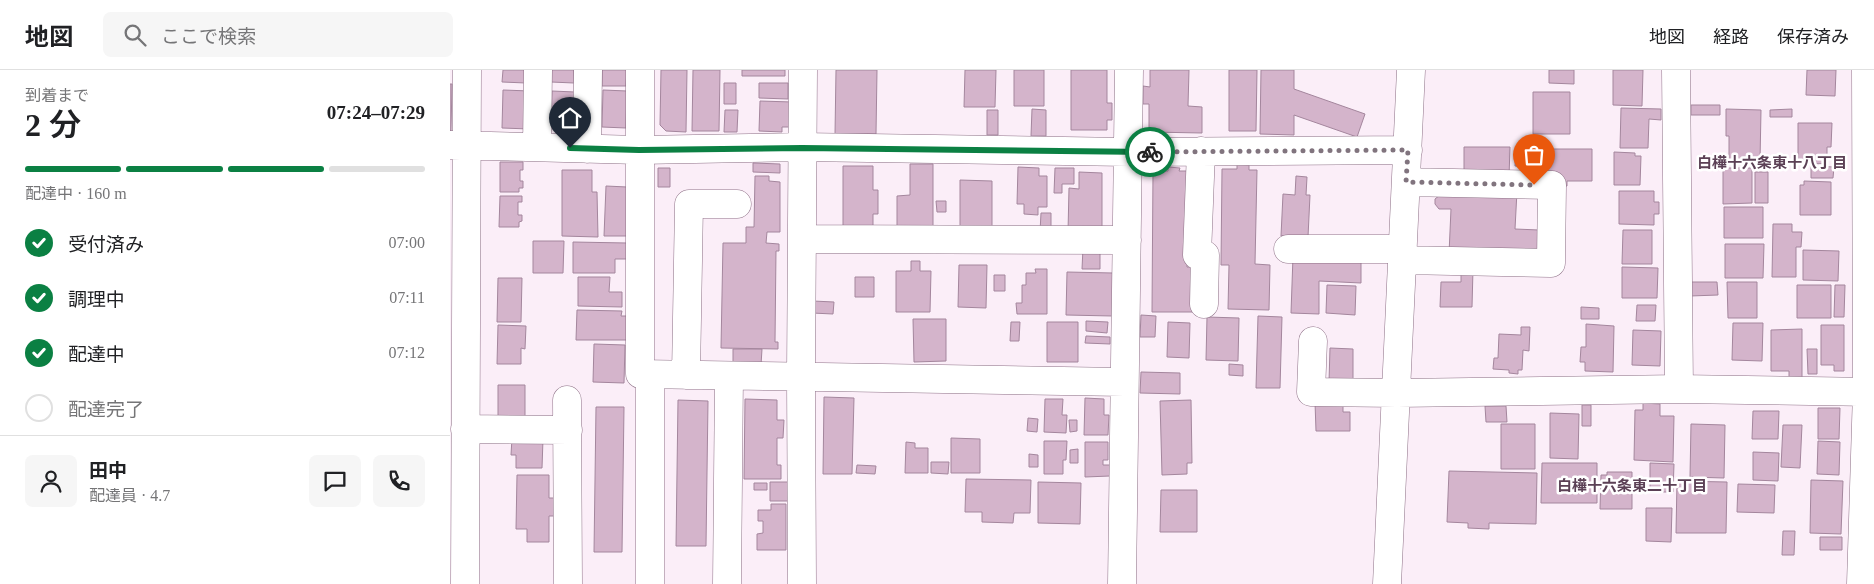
<!DOCTYPE html>
<html lang="ja">
<meta charset="utf-8">
<style>
body{margin:0;font-family:"Times New Roman","Noto Sans JP",serif;background:#f6f6f6;color:#202124;height:100vh;display:flex;flex-direction:column;font-size:19px;white-space:nowrap}
*{box-sizing:border-box;margin:0}
p{font-size:16px;color:#757577}
.icon{flex:none;width:28px;height:28px;fill:none;stroke:currentColor;stroke-width:2;stroke-linecap:round;stroke-linejoin:round}
.map{position:relative;flex:1;overflow:hidden}
.details{display:flex;flex-direction:column;background:#fff;width:450px}
.details>*{flex:none}
.pin{position:absolute;display:grid;place-items:center;width:42px;height:42px;color:#fff;margin:-51px -21px;border-radius:50% 50% 50% 0;rotate:-45deg;box-shadow:0 0 5px #0007}
.pin .icon{rotate:45deg}
.courier{position:absolute;display:grid;place-items:center;width:50px;height:50px;margin:-25px;border:4px solid #0b8043;border-radius:50%;background:#fff;color:#222;box-shadow:0 1px 6px #0007}
.summary em{font-style:normal;font-weight:600}
.summary div{display:flex;flex-direction:column-reverse}
.summary{display:flex;align-items:center;justify-content:space-between;height:85px;padding:0 25px}
h1{font-size:32px;font-weight:600;line-height:38px}
.bar{display:grid;grid-template-columns:repeat(4,1fr);gap:8px 5px;align-content:center;height:60px;padding:0 25px}
.bar i{height:6px;border-radius:4px;background:#e0e0e0}
.bar .selected{background:#0b8043}
.bar p{grid-column:span 4}
.line{display:flex;align-items:center;gap:12px;padding:0 25px;border-top:1px solid #e0e0e0}
.line div{flex:1}
.round{display:grid;place-items:center;flex:none;width:52px;height:52px;border-radius:8px;background:#f6f6f6}
ol{padding:0 25px;list-style:none}
li{display:flex;align-items:center;gap:15px;height:55px}
li p{margin-inline-start:auto}
li .icon{padding:5px;border-radius:50%;background:#0b8043;color:#fff;stroke-width:4}
li:last-child{color:#757577}
li i{width:28px;height:28px;border:2px solid #e0e0e0;border-radius:50%}
header{display:flex;align-items:center;gap:30px;box-sizing:border-box;height:70px;padding:0 25px;background:#fff;border-bottom:1px solid #e0e0e0}
header strong{font-size:24px}
nav{display:flex;gap:28px;margin-inline-start:auto;font-size:18px}
.search{width:350px;height:45px;background:#f6f6f6;display:flex;align-items:center;gap:12px;box-sizing:border-box;padding:0 18px;border-radius:8px;color:#757577;font-size:19px}
main{display:flex;flex:1;min-height:0}
.map>svg:first-child{display:block}
.building{fill:#d4b4cb;stroke:#a4869d}
.lines{fill:none;stroke-linecap:round;stroke-linejoin:round}
.minor-casing{stroke:#8d7086;stroke-width:29}
.minor{stroke:#fff;stroke-width:28}
.done{stroke:#81747e;stroke-width:5;stroke-dasharray:0 9}
.route{stroke:#0b8043;stroke-width:6}
.labels{text-anchor:middle;stroke-width:5;stroke-linejoin:round;paint-order:stroke}
.neighbourhood-label{font-size:15px;font-weight:bold;fill:#5b4055;stroke:#fff}
</style>
<header>
<strong>地図</strong>
<div class="search"><svg class="icon" aria-label="search" viewBox="0 0 24 24"><circle cx="10" cy="10" r="6"/><path d="M15 15l6 6"/></svg>ここで検索</div>
<nav><a>地図</a><a>経路</a><a>保存済み</a></nav>
</header>
<main>
<section class="details">
<div class="summary"><div><h1>2 分</h1><p>到着まで</p></div><em>07:24–07:29</em></div>
<div class="bar"><i class="selected"></i><i class="selected"></i><i class="selected"></i><i></i><p>配達中 · 160 m</p></div>
<ol>
<li><svg class="icon" aria-label="check" viewBox="0 0 24 24"><path d="M5 12l5 5 9-10"/></svg>受付済み<p>07:00</p></li>
<li><svg class="icon" aria-label="check" viewBox="0 0 24 24"><path d="M5 12l5 5 9-10"/></svg>調理中<p>07:11</p></li>
<li><svg class="icon" aria-label="check" viewBox="0 0 24 24"><path d="M5 12l5 5 9-10"/></svg>配達中<p>07:12</p></li>
<li><i></i>配達完了</li>
</ol>
<div class="line" style="height:90px"><a class="round"><svg class="icon" aria-label="person" viewBox="0 0 24 24"><circle cx="12" cy="8" r="4"/><path d="M4 21q1-7 8-7t8 7"/></svg></a><div><b>田中</b><p>配達員 · 4.7</p></div><a class="round"><svg class="icon" aria-label="chat" viewBox="0 0 24 24"><path d="M4 5h16v11H9l-5 4z"/></svg></a><a class="round"><svg class="icon" aria-label="phone" viewBox="0 0 24 24"><path d="M5 4h4l2 5-3 2q2 4 5 5l2-3 5 2v4C11 20 4 13 5 4z"/></svg></a></div>
</section>
<div class="map">
<svg width="1424" height="514" viewBox="0 0 1424 514">
<rect width="100%" height="100%" fill="#fbeef8"/>
<path class="building" d="M53,0h23v13l-24,-1z
M101,0h23v13l-23,-1z
M152,0h25l-1,16h-24z
M211,0h26l-1,62 -20,-1 -6,-6z
M243,0h27l-1,61h-27z
M292,0h43v6h-43z
M386,0h41l-1,64h-41z
M515,0h31l-1,37h-31z
M564,0h30v36h-30z
M621,0h36v33h5v17h-5v10h-36z
M700,0h39l-1,36 14,1v26l-53,-1v-28h-6v-18l7,1z
M779,0h28l-1,61h-27z
M811,0h33v19l71,25 -8,23 -63,-22v20l-34,-1z
M1099,0h25v14l-25,-1z
M1163,0h30l-1,36 -29,-1z
M1357,0h29l-1,26 -29,-1z
M274,13h12v21h-12z
M309,13h29v16l-29,-1z
M0,14h2l-1,47h-1z
M53,20l27,1 -1,38 -27,-1z
M153,20l24,1 -1,37 -24,-1z
M102,21l23,1 -1,35 -23,-1z
M1083,22h37v42h-37z
M310,31l32,1v25h-10v5l-23,-1z
M1241,35h29v10h-29z
M1171,38l40,1v11l-12,-1 -1,29h-28z
M582,39l14,1v26h-15z
M1276,39l35,1 -1,51 -31,-1v-24h-3z
M1342,39v8h-22v-7z
M275,40h13l-1,22h-13z
M537,40h11v25h-11z
M1348,53h34l-1,24h-4v17l-29,-1z
M1014,77h46l-1,30h-45z
M1066,78l17,1 -1,18 -17,-1z
M1088,79h54v32h-25v5h-11l-18,-5z
M1164,82l21,1v3h6l-1,29h-26z
M50,92h23v8h-3v11h3v7h-4v4h-19z
M303,93l27,1v9l-27,-1z
M460,94h23v62h-36v-30l13,-1z
M787,94l12,1v5h8l-2,94 15,1 -1,45 -41,-1 1,-44h-8l1,-96h15z
M393,96h30v24h5v24h-5v16h-30z
M1361,96l23,1 -1,11h-22z
M568,97l21,1v8h8v31h-9v8l-14,-1v-10h-7z
M718,97l12,1 -1,3h10l-2,96h6v45h-41l1,-141h15z
M208,98h12v19h-12z
M605,98h19v16h-12v9h-8z
M1273,98h29v35l-29,1z
M112,100h30v22h5l1,45 -36,-1z
M629,102l23,1v59h-34l1,-44 10,1z
M1305,102h13v31h-13z
M305,106h14v5l11,1v50h-13l-1,11 13,1v7h-3l-1,91h3v7l-57,-1 2,-105h23v-16h8z
M846,106l11,1 -1,18h4l-2,42 -27,-1 2,-42 12,1z
M510,110l32,1v49h-32z
M1354,111l27,1v33h-31v-30h4z
M156,116l21,1v49h-23z
M1067,121l-2,38 24,1 -1,19 -89,5 2,-45h-12l-4,-5v-5l5,-4z
M1169,121h35v11h5v12h-5v11l-35,-1z
M50,126h22v6h-4v13h4v6l-3,1v5h-20z
M486,131h10v11h-9z
M1274,137h39v31h-39z
M591,143h10v20l-11,-1z
M1323,154h19v8h10l-1,15h-5v30h-24z
M1173,160h29v34h-30z
M83,171h31l-1,32h-30z
M123,172l54,1v16h-12v14h-42z
M1275,174h39l-1,34h-38z
M633,178l17,1v20h-18z
M1353,180l36,1 -1,30 -35,-1z
M843,186l68,2v25l-42,-2v33l-28,-1z
M461,191h9v10h11l-1,41h-34v-41h15z
M509,195h28l-1,43 -28,-1z
M1172,197l36,1 -1,30h-35z
M1011,198l12,1 -1,38h-32l1,-25h20z
M585,199h12v45h-30l-1,-11h6v-18h4v-12h10z
M617,202l46,1 -1,43 -46,-1z
M544,205h11v16h-11z
M128,207h32l-1,15h13v15l-44,-1z
M405,207h19v20h-19z
M48,208h24l-1,44h-24z
M1239,212h28l1,13 -28,1z
M1277,212h30v36h-29z
M877,215l29,1 -1,29 -29,-2z
M1347,215h34v33h-34z
M1385,215h10l-1,32h-10z
M363,231l21,1 -1,12 -21,-1z
M1187,235h19l-1,16h-19z
M1131,237l18,1v11h-18z
M127,240l45,1 -1,5h7l-1,24h-51z
M691,245l15,1 -1,21h-15z
M808,246l24,1 -2,71h-24z
M757,247l32,1 -1,43 -32,-1z
M463,249h33v42l-32,1z
M636,251l22,1 -1,11 -21,-2z
M561,252h9l-1,19h-9z
M597,252h31v40h-31z
M718,252l22,1 -1,35 -22,-1z
M1283,253h30l-1,38 -30,-1z
M1136,254l28,2 -1,46 -28,-1v-9h-5l1,-15h5z
M48,255l28,1 -1,23 -4,-1v16h-24z
M1371,255h23v46h-10v-6h-13z
M1071,257h9l-1,24 -6,-1 -1,20h-4v4l-9,-1v-3l-16,-1 1,-11h4l1,-24 22,1z
M1352,259v49h-13v-7h-18v-41z
M1183,260l28,1 -1,35 -28,-1z
M636,266l24,1v7l-25,-1z
M144,274l31,1 -1,38 -31,-1z
M880,278l23,1v33h-24z
M283,279h29l-1,16h-28z
M1357,279h10v25h-9z
M779,294l14,1v11l-14,-1z
M691,302l39,1v21l-40,-1z
M48,315h27v39h-27z
M374,327l30,1 -2,76h-29z
M635,328l19,1v16h5l-1,20h-24z
M295,329l32,1v20h7l-1,18h-6v27h4v14h-37z
M595,329h18l-1,16h5l-1,18 -22,-1z
M228,330l30,1 -2,145h-30z
M741,330l1,63h-5v11l-25,1 -2,-74z
M865,332h28v10h7v19h-34z
M1193,333l17,1v12h14l-1,46 -39,-2 1,-50h8z
M1132,335h9v21h-9z
M1035,336h21l1,16h-21z
M146,337h28l-2,145h-28z
M1368,338h22l-1,31h-21z
M1303,341h26l-1,28h-26z
M1100,343l29,1 -1,45 -28,-1z
M578,348l10,1 -1,13 -10,-1z
M619,350h8v11l-7,1z
M1051,354h34v45h-34z
M1241,354l34,1 -1,53 -34,-1z
M1333,355h19l-2,43 -19,-1z
M62,368l31,1 -1,29h-26v-13h-5z
M501,368l29,1v34h-29z
M594,371h23l-1,19h-3v14h-19z
M1368,371l22,1 -1,33 -22,-1z
M456,372l9,1v5h13v25h-23z
M635,372h23v18h-5v5h7v11l-25,1z
M628,379v14h-8v-13z
M1303,382l26,1 -1,28 -25,-1z
M579,384l9,1v12h-9z
M481,392h18l-1,12 -17,-1z
M1092,393h55v40h-56z
M1200,393l24,1 -1,28h-23z
M407,395l19,1 -1,8 -19,-1z
M999,401l88,2 -1,51 -47,-1v6l-21,-1v-5l-21,-1z
M1157,402h25v37h-32l1,-34h6z
M67,405h32v23h10v18h-10v26h-22v-13h-11z
M516,409l65,1 -1,33h-16l-1,10 -31,-1v-10h-17z
M1361,410l32,1 -2,53 -31,-1z
M1227,411l50,1 -1,51h-50z
M320,412h18v19h-18z
M588,412l43,1 -1,41 -42,-1z
M304,413h13v7h-13z
M1288,414l37,1 -1,28 -37,-1z
M711,420h36v42h-37z
M321,434h15v46h-29v-16l6,-1v-12h-5v-11h13z
M1196,438h26l-1,34 -25,-1z
M1333,461h12l-1,24h-12z
M1370,467h22v13h-22z"/>
<g class="lines">
<g class="minor-casing">
<path id="minor" d="M190,0v304l484,8
M1226,0l3,319
M0,75l189,5 163,-3 326,5 280,-2
M87,77l1,-77
M137,79l1,-79
M751,81l-4,104h8l-1,49
M352,169l325,1
M838,179h115
M953,190l148,3 1,-78 -146,-3
M863,271l-2,51 86,1 282,-4 195,3
M236,305l3,-171h48
M117,330l1,184
M15,359l103,1
M15,514l2,-514
M200,514v-209
M277,514l2,-208
M352,514l-1,-207 2,-307
M672,514l7,-514
M937,514l24,-514
M1411,514l6,-192 -1,-322"/>
</g>
<use href="#minor" class="minor"/>
</g>
<g class="lines">
<path class="done" d="M700,82l258,-2 -2,32 128,3"/>
<path class="route" d="M120,78l69,2 163,-2 348,4"/>
</g>
<g class="labels">
<g class="neighbourhood-label">
<text x="1322" y="98">白樺十六条東十八丁目</text>
<text x="1182" y="421">白樺十六条東二十丁目</text>
</g>
</g>
</svg>
<div class="pin" style="left:1084px;top:115px;background:#ea580c"><svg class="icon" aria-label="bag" viewBox="0 0 24 24"><path d="M5 8h14l-1 12H6zM9 8a3 3 0 0 1 6 0"/></svg></div>
<div class="pin" style="left:120px;top:78px;background:#1f2937"><svg class="icon" aria-label="home" viewBox="0 0 24 24"><path d="M3 11l9-7 9 7M6 9v11h12V9"/></svg></div>
<div class="courier" style="left:700px;top:82px"><svg class="icon" aria-label="bike" viewBox="0 0 24 24"><circle cx="6" cy="16" r="4"/><circle cx="18" cy="16" r="4"/><path d="M6 16l4-8h5l3 8M10 8l3 8H6M13 5h3"/></svg></div>
</div>
</main>
